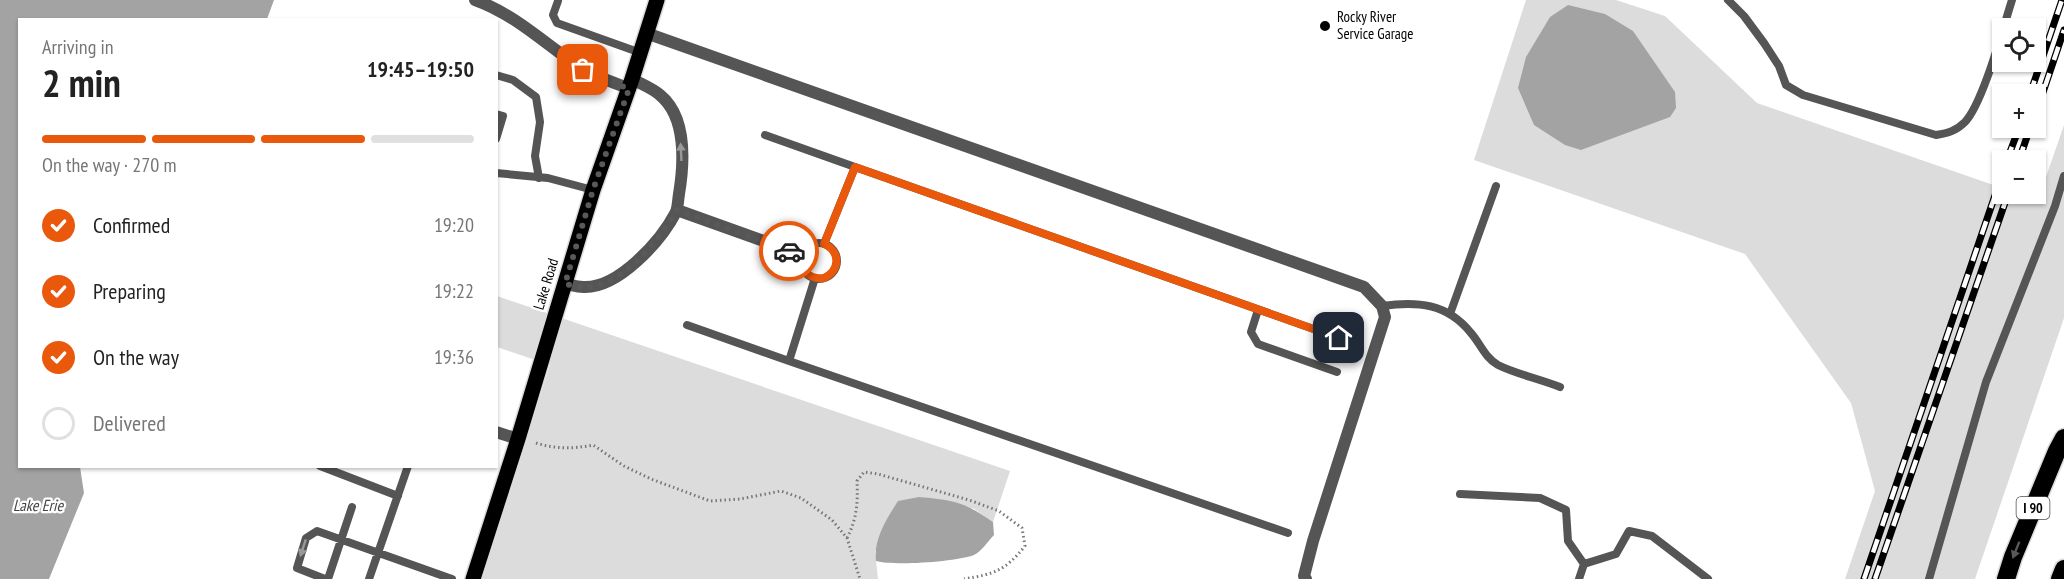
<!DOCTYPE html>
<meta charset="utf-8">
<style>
body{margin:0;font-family:"PT Sans Narrow",sans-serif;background:#f2f2f2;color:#222;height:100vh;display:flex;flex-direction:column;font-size:22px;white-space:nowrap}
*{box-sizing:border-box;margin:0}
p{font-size:20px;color:#767676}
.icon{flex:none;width:33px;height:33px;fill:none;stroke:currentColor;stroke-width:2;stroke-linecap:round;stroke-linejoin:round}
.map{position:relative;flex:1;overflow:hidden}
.side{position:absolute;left:18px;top:18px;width:480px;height:450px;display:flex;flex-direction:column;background:#fff;border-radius:0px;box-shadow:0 2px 4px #0004}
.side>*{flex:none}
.tools{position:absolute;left:1992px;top:18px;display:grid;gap:12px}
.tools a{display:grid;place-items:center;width:54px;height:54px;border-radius:0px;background:#fff;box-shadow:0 2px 4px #0004;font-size:30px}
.pin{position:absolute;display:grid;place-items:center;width:51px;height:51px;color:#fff;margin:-26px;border-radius:12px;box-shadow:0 3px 9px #0006}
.courier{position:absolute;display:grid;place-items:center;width:60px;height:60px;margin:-30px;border:4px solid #ea580c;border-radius:50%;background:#fff;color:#222;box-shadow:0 2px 8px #0007}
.overview em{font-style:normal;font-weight:700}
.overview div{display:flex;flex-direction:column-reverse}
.overview{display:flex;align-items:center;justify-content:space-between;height:102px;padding:0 24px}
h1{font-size:39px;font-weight:700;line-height:45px}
.bar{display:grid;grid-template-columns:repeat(4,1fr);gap:9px 6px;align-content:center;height:72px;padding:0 24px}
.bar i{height:8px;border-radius:4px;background:#e0e0e0}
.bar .current{background:#ea580c}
.bar p{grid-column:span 4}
ol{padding:0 24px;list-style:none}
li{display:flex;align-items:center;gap:18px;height:66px}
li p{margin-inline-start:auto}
li .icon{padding:6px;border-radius:50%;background:#ea580c;color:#fff;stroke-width:4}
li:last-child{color:#767676}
li i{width:33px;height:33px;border:3px solid #e0e0e0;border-radius:50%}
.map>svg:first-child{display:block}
.green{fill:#dcdcdc}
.water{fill:#a3a3a3}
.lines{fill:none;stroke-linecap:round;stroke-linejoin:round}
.primary-casing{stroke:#dbdbdb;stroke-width:18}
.motorway-casing{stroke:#dbdbdb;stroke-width:21}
.path{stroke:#777;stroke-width:3;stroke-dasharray:1.5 3;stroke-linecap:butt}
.service{stroke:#555;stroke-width:8}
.minor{stroke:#555;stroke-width:12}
.primary{stroke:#000;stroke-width:15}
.motorway{stroke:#000;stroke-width:18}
.rail-casing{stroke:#000;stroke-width:7}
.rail{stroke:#fff;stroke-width:4.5;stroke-dasharray:14;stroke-linecap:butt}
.oneway{fill:#999}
.oneway2{fill:#595959}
.done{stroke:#595959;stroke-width:6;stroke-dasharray:0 10.8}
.route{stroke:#ea580c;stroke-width:8}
.poi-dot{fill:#000;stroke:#fff;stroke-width:2}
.labels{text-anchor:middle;stroke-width:4.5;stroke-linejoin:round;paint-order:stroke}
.shield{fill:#fff;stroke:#4c4c4c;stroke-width:1.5}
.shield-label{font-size:14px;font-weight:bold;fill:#000}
.poi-label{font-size:15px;fill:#000;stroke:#fff;text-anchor:start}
.street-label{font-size:15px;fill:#000;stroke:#fff}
.water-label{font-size:16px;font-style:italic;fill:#444;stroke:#fff}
</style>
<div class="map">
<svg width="2064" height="579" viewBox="0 0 2064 579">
<rect width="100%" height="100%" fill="#fff"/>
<path class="green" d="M1526,0h90l49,16 92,87 245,85v6h17l19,6 26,-75v193l-89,261h-130l30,-88 -24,-88 -106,-149 -271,-94z
M497,296l513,175 -17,51 -20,-14 -98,43 3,28h-396l68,-214 -53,-18z"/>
<path class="water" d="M0,0h274l-7,19 -247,1v446l60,1 4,26 -35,86h-49z
M1568,5l37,9 28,17 42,61 1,16 -6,9 -89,33 -16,-5 -31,-20 -16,-37 8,-31 24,-40z
M919,497c34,3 46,5 74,25l1,13c-6,6 -13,17 -20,20 -19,7 -80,11 -98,6 -3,-21 11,-43 22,-60z"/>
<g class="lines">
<g class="primary-casing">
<path id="primary" d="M473,579l45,-140 75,-249 39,-111 25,-79"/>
</g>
<g class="motorway-casing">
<path id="motorway" d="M2006,579l7,-22 44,-106 7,-13
M2060,579l4,-10"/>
</g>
<path class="path" d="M536,443c19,6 38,6 57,2l31,21 27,13 59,22 30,-2 41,-8 20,7 31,22 15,18 13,41
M847,538c10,-19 11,-36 10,-57l7,-9 14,2 91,26 30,11 23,17 3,18c-20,25 -31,28 -61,33"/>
<path class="service" d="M1728,0l16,16 20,27 15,23 7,19 17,10 133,40c12,-2 20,-4 29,-13 18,-19 38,-94 47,-122
M558,1l-5,14 4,8 84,30
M496,75l17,5 23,17 4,25 -5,34 4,22
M496,114l7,2 -7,23
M765,135l90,32
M496,173l52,5 45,12
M801 261a18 18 0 1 1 36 0a18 18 0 1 1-36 0Z
M824,244l31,-77 484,171
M815,278l-26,83 499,172
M1382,306c35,-5 65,-3 89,27 9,10 14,25 27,32 18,9 42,14 62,22
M1258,310l-7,22 7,12 79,28
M1450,314l46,-128
M687,325l102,36
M320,466l78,30
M1460,494l80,4 26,12 2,31 16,23 -5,15
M1584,564l32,-10 13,-23 23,5 56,43
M325,579l-28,-11 9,-30 11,-7 135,48
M328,579l24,-72
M369,579l39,-113
M1929,579l57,-197 69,-176 9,-30"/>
<path class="minor" d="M475,0c40,14 71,45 106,68 14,9 33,14 48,21
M646,33l718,254 18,19 3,11 -72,224 -9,35 2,3
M677,210l126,45
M565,284c6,1 12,3 18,3 35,2 78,-46 93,-75 2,-5 2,-12 3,-18 5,-30 8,-77 -19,-99 -8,-7 -19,-11 -28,-16
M496,432l22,7"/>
<use href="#primary" class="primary"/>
<use href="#motorway" class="motorway"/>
<g class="rail-casing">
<path id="rail" d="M2030,94l32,-94
M2036,113l28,-83
M2007,160l12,-32
M2019,160l11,-32
M1864,579l138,-404
M1875,579l133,-385"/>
</g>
<use href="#rail" class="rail"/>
</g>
<defs><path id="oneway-solid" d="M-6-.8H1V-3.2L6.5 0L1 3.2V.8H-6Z" transform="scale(1.5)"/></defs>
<g class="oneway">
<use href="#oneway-solid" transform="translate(681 152) rotate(-93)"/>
<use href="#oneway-solid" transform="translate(303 548) rotate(108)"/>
</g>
<use class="oneway2" href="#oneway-solid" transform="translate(2016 550) rotate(112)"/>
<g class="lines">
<path class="done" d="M583,70l46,19 -36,101 -28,94c6,1 13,3 18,3 39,2 76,-48 94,-77l112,41"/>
<path class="route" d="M789,251l13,4c-2,15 7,25 22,23 16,-8 17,-26 0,-34l31,-77 484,171"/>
</g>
<circle class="poi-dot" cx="1325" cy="26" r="6"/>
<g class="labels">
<rect class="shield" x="2016.5" y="497" width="33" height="22" rx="4.5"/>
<g class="shield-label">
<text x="2033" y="513">I 90</text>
</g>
<g class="poi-label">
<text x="1337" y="22">Rocky River<tspan x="1337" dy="17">Service Garage</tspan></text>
</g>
<g class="street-label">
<text transform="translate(546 284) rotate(-73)" y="5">Lake Road</text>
</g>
<g class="water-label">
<text x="38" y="511">Lake Erie</text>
</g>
</g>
</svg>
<div class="tools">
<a><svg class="icon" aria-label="locate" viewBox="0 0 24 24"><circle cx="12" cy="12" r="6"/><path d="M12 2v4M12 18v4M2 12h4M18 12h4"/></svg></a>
<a>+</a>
<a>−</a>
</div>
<div class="pin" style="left:583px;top:70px;background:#ea580c"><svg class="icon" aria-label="bag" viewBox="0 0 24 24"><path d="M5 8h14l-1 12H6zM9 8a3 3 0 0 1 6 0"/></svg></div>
<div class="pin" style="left:1339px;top:338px;background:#1f2937"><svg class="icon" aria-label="home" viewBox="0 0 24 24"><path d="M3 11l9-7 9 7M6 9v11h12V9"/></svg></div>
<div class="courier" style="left:789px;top:251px"><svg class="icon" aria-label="car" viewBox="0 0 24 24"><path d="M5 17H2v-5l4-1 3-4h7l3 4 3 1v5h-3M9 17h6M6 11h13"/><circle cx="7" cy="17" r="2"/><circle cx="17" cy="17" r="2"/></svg></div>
<section class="side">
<div class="overview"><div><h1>2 min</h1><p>Arriving in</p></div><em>19:45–19:50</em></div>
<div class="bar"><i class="current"></i><i class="current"></i><i class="current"></i><i></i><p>On the way · 270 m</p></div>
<ol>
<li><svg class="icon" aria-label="check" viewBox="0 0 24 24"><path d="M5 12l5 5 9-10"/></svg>Confirmed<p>19:20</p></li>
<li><svg class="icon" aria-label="check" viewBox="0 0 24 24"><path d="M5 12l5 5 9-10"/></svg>Preparing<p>19:22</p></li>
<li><svg class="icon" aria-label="check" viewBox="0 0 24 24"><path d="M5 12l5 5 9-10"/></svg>On the way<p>19:36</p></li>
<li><i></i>Delivered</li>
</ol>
</section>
</div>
